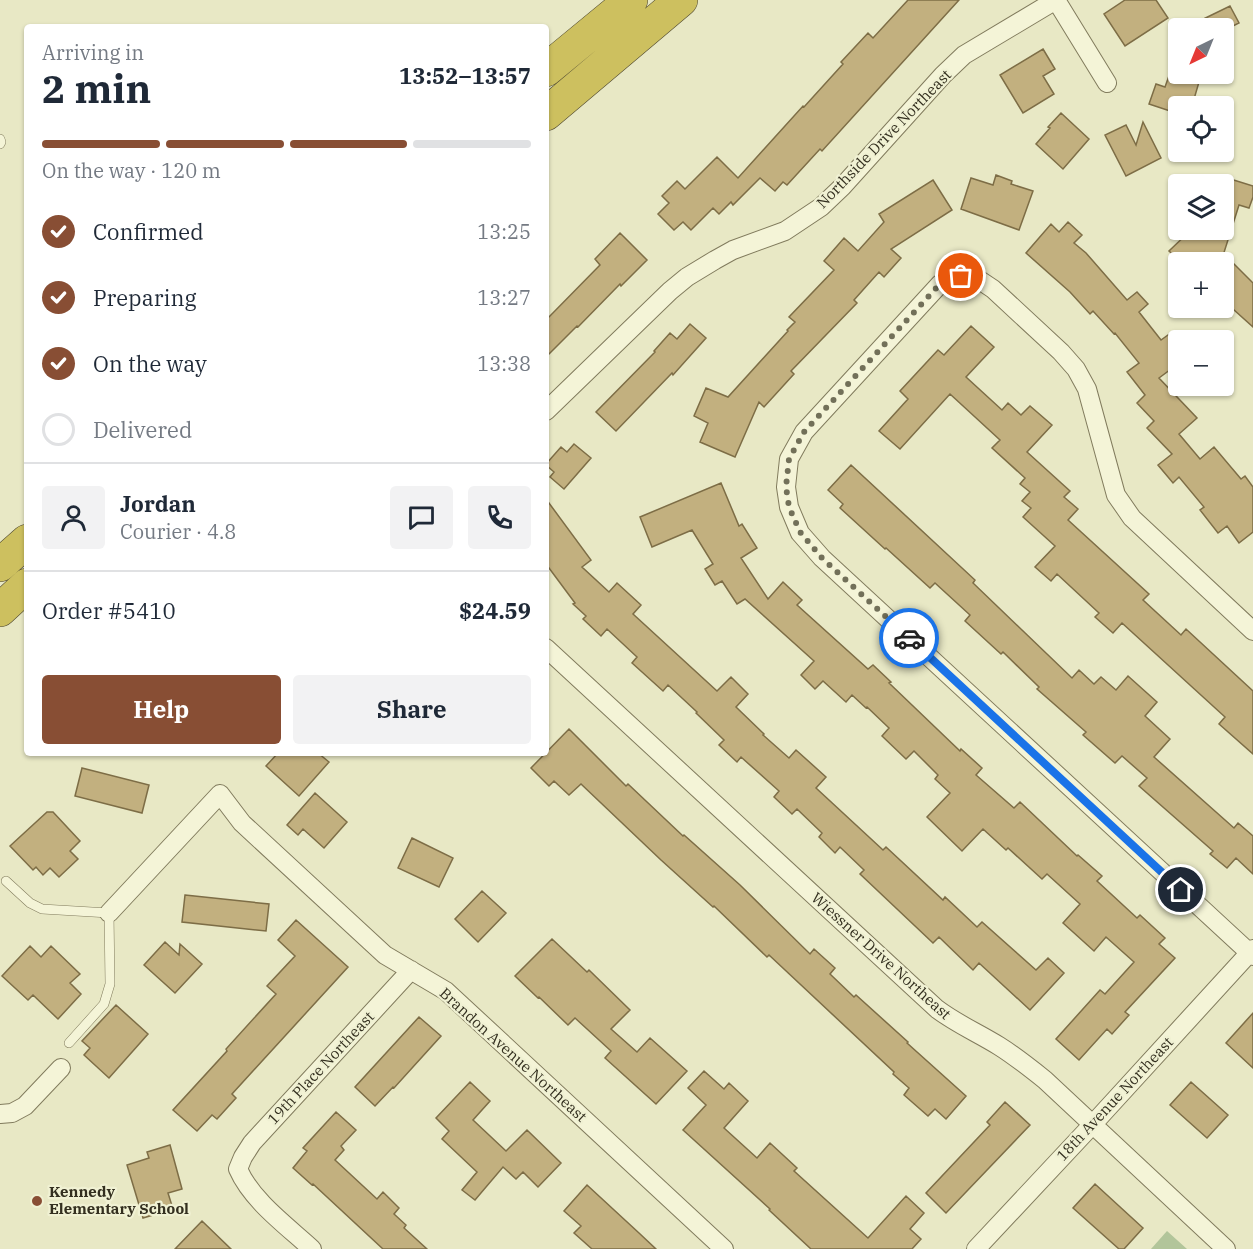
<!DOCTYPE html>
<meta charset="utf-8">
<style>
body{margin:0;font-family:"IBM Plex Serif",serif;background:#f2f2f3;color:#1f2937;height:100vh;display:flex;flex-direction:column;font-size:22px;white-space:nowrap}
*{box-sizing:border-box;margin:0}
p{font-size:20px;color:#747a83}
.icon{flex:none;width:33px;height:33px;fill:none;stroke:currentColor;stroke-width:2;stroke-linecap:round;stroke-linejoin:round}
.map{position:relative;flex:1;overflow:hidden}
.panel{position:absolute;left:24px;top:24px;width:525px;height:732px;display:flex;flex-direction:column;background:#fff;border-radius:6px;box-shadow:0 2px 4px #0004}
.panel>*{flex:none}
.needle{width:39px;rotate:223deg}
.controls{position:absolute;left:1168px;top:18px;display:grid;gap:12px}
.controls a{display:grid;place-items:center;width:66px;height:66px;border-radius:6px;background:#fff;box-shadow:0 2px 4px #0004;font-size:30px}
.pin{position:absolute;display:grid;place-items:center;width:51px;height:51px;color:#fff;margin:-26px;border:3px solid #fff;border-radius:50%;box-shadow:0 2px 6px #0007}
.courier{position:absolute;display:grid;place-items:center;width:60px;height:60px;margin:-30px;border:4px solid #1a73e8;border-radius:50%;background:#fff;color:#222;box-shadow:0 2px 8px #0007}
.head em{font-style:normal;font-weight:800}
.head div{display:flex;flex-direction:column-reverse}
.head{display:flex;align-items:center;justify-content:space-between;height:102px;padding:0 18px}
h1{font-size:39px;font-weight:800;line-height:45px}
.bar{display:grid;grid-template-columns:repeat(4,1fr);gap:9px 6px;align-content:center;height:72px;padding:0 18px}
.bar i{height:8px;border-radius:4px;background:#e0e1e3}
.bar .active{background:#884e34}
.bar p{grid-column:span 4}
.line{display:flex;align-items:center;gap:15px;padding:0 18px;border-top:2px solid #e0e1e3}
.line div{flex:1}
.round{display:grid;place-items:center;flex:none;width:63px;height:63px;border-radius:6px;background:#f2f2f3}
ol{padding:0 18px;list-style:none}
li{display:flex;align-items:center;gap:18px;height:66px}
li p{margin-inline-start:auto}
li .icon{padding:6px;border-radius:50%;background:#884e34;color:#fff;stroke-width:4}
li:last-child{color:#747a83}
li i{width:33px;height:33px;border:3px solid #e0e1e3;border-radius:50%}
.cta{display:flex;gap:12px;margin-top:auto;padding:12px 18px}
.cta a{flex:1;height:69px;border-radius:6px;background:#884e34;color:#fff;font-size:24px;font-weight:800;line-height:69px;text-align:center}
.cta a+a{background:#f2f2f3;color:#1f2937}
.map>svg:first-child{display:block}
.green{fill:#b2c59a}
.building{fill:#c2b07f;stroke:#7d6d46;stroke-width:1.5}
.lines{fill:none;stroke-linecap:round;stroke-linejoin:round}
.lane-casing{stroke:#817b5d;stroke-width:10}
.street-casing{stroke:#817b5d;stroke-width:20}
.highway-casing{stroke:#4f4831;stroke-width:34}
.lane{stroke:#f4f4d7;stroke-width:9}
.street{stroke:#f4f4d7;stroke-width:18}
.highway{stroke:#cdc05f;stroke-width:33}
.done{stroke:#727059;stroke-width:6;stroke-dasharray:0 10.8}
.route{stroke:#1a73e8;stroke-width:8}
.poi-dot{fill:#884e34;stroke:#f0f1d3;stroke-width:2}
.labels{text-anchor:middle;stroke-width:4.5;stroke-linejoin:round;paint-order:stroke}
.street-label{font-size:15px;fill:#332f1f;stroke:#f0f1d3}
.poi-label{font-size:15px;font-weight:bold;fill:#332f1f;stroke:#f0f1d3;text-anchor:start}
</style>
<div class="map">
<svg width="1253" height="1249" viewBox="0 0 1253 1249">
<rect width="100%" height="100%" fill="#e8e8c5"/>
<path class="green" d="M1167,1231l20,18h-36z"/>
<path class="building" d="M908,0h51l-137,151 -2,-2 -33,36 -4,-3 -8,9 -15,-13 -27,27 -2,-3 -12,12 -6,-6 -22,22 -8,-8 -9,8 -16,-16 11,-11 -7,-7 15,-15 8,8 32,-32 21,21 65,-72 1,1 39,-43 -2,-2 27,-29 5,5z
M1125,0h31l12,18 -43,28 -21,-32z
M1230,6l9,17 -10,5h-44z
M1043,49l12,20 -12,7 11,18 -31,19 -23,-38z
M1170,73l29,9 -7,24h-13v8l-30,-10 7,-20 9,3z
M1061,113l28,26 -26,30 -27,-25 14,-16 -2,-1z
M1143,122l18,36 -35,18 -21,-41 21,-10 10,20z
M996,175l16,6 -1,3 22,7 -14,39 -58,-21 10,-31 22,7z
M1224,177l29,9v11l-4,11 -10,-3 -18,57h-40l-12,-11 22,-21h33z
M933,180l19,30 -61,39 10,9 -17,19 -5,-5 -25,28 3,3 -66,68 3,3 -30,33 -5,-5 -24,55 -35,-15 8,-19 -14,-7 12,-28 22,9 60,-66 -1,-1 8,-8 -6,-5 45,-47 -10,-9 20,-23 14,13 26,-29 -5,-8z
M1068,222l14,13 -8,8 12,10 41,47 10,-8 11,12 -9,8 22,28 7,-5 11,14v14l-20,15 38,40 -18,16 21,25 14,-12 27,32 4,-3 8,11v45l-14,11 -12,-17 -9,7 -18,-23 4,-3 -25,-30 -6,6 -15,-18 14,-11 -25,-26 7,-7 -17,-18 8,-8 -18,-23 12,-9 -24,-30 -1,1 -21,-23 -3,3 -20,-22 -44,-39 25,-29 8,8z
M620,233l27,27 -26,26 -1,-2 -42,43 -1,-1 -31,31v-37l54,-55 -5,-6z
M1224,254l29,29v44l-29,-26z
M690,324l16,14 -33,37 -1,-2 -56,58 -20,-19 59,-60 -1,-1 16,-18 7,6z
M971,326l23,21 -28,30 36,33 6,-7 13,12 9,-9 22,19 -25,27 43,39 -6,6 14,12 -10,11 81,74 -6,6 38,35 5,-6 67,62v63l-34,-30 6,-7 -103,-94 -9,10 -18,-16 4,-4 -42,-39 -6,7 -16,-14 20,-21 -32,-29 8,-9 -9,-7 8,-9 -10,-8 5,-6 -33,-30 8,-8 -50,-46 -50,55 -21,-18 29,-32 -8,-8 38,-41 6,5z
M574,444l17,14 -27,31 -14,-12 4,-5 -8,-7v-1l15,-17 6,5z
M851,465l124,115 -2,3 99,95 7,-8 15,14 7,-7 15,13 12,-14 29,26 -12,14 25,23 -16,18 80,71 4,-5 15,13v38l-17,-16 -9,10 -17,-14 3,-3 -74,-65 8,-8 -25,-22 -7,7 -32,-28 3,-3 -49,-43 2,-2 -36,-35 -2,2 -36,-33 5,-6 -35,-32 -5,5 -44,-40 -1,1 -45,-41 3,-4 -15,-14z
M721,483l18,43 3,-2 15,24 -16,10 27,41 15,-17 19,18 -5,5 71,64 5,-4 18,17 -2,1 71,68 1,-2 21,19 -6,7 38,33 6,-6 57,54 1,-1 24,21 -5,5 40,37 3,-3 25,23 -6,6 16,14 -50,54 4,3 -17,19 -5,-5 -28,31 -23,-21 44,-49 5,4 29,-32 -28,-25 -12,14 -31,-28 17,-19 -33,-30 -5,5 -34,-31 -2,2 -23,-21 -21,22 -35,-34 23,-24 -15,-14 3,-4 -24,-24 -8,8 -24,-23 7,-8 -22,-21 -1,1 -14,-13 -6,7 -23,-21 -8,8 -14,-14 13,-14 -69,-62 -8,5 -15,-23 -7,4 -10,-16 8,-5 -21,-34 -40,17 -12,-30z
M546,499l45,61 -9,7 27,25 8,-9 24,22 -8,9 84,77 14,-14 17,17 -12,13 28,27 -1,1 26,23 7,-8 30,27 -10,11 67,62 3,-3 57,53 2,-3 32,30 5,-5 54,48 12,-12 16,15 -34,37 -51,-47 -6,7 -34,-33 -6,6 -73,-69 4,-4 -24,-23 -5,6 -16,-16 3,-4 -25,-24 -5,5 -18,-17 5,-6 -38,-34 -4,5 -18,-17 5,-5 -28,-27 1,-1 -29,-27 -5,6 -31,-28 5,-6 -30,-28 -6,7 -18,-17 3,-3 -13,-12 2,-1 -29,-39z
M569,729l57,57 2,-2 55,52 1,-1 56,50 70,69 4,-5 21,19 -5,6 24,23 2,-2 52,47 -1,1 59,53 -20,23 -11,-10 -7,7 -24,-21 5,-7 -16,-14 1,-2 -125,-117 -2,2 -53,-51 -1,1 -52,-47 -80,-76 -12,11 -15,-14 -5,5 -18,-18z
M278,753h40l11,9 -30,34 -33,-30z
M82,768l67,17 -7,28 -67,-17z
M315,793l32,29 -23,26 -21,-19 -5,6 -11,-10z
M47,812h6l27,29 -10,10 8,8 -19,18 -9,-9 -7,7 -7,-8 -3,3 -23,-24z
M412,838l41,20 -14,29 -41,-19z
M482,891l24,22 -28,29 -23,-23z
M185,895l84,9 -3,27 -84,-9z
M296,920l52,47 -116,127 4,4 -19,21 -5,-4 -15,16 -24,-21 54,-59 -1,-2 50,-55 -9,-8 28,-30 -17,-16z
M552,939l35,33 2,-2 41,40 -19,19 26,23 13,-14 37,33 -31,33 -51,-46 6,-7 -36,-33 -7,7 -29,-28 -1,1 -23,-22z
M165,942l14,13 1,-11 22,20 -27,29 -31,-28z
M30,946l11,11 10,-11 29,28 -10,9 11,11 -23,25 -25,-24 -5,5 -26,-24z
M116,1005l32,29 -39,44 -25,-23 6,-7 -8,-7z
M1253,1013v55l-27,-25z
M419,1017l22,19 -47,52 -1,-1 -18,19 -20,-19z
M704,1071l20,18 5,-6 19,18 -24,27 33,30 13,-15 27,25 -3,3 74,67 38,-42 18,17 -14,16 11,10 -9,10h-101l-42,-39 1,-1 -87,-79 23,-25 -18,-17z
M470,1082l20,19 -17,19 33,31 21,-21 34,33 -23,24 -15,-15 -7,7 -13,-12 -28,33 -13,-10 15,-18 -35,-33 7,-8 -13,-13z
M1191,1082l37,33 -21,23 -37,-33z
M1005,1102l25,23 -84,88 -20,-20 64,-68 -3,-3z
M336,1112l20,18 -15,16 3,4 -9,10 42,39 6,-7 16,16 -5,6 12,11 -2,3 23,21h-44l-70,-65 -1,1 -19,-17 14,-17 -4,-3z
M170,1145l12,44 -14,4 5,16 -30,9 -16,-53 22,-7 -2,-6z
M1095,1184l48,44 -19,21h-5l-46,-41z
M587,1185l52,48 17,16h-64l-18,-16 7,-7 -17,-15z
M202,1221l29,28h-56z"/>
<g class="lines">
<g class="lane-casing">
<path id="lane" d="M0,139l1,3 -1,2
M6,881l24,22 12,6 67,4 1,71 -6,20 -35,39"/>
</g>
<g class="street-casing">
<path id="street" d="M1056,0l51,83
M546,411l124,-120 17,-14 28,-17 18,-10 52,-19 36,-24 21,-20 101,-112 21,-20 92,-55
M1253,631l-121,-113 -16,-23 -29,-106 -11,-20 -15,-17 -68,-63 -15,-10 -17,-3 -12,2 -9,6 -136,148 -15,27 -3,28 3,20 11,26 22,25 431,398
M546,648l391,361c20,15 41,24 62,37 16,10 31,22 46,34l181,169
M109,913l111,-119 22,29 143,132 61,36 278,258
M0,1114l12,-1 13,-7 36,-38
M312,1249c-25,-23 -60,-48 -74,-80l5,-12 9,-14 159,-173
M976,1249l117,-125 160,-175"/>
</g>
<g class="highway-casing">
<path id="highway" d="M546,70l85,-70
M546,114l135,-114
M0,565l27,-24
M0,610l27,-25"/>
</g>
<use href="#lane" class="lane"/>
<use href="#street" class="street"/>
<use href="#highway" class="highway"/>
</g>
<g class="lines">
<path class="done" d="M909,638l-87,-80 -22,-26 -11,-25 -3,-20 3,-28 15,-27 136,-148 9,-6 12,-2"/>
<path class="route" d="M909,638l272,252"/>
</g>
<circle class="poi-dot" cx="37" cy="1201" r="6"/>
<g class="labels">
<g class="street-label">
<text transform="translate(884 139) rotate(-46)" y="5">Northside Drive Northeast</text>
<text transform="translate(881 956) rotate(42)" y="5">Wiessner Drive Northeast</text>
<text transform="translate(513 1055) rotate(42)" y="5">Brandon Avenue Northeast</text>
<text transform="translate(321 1068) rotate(-47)" y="5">19th Place Northeast</text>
<text transform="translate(1115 1099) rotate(-47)" y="5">18th Avenue Northeast</text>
</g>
<g class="poi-label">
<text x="49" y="1197">Kennedy<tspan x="49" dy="17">Elementary School</tspan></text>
</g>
</g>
</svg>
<div class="controls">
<a><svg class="needle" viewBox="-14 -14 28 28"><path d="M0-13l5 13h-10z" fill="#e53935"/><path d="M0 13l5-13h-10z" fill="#747a83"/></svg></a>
<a><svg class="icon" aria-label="locate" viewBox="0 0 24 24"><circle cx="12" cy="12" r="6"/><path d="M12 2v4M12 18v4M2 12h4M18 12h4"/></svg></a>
<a><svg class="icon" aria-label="layers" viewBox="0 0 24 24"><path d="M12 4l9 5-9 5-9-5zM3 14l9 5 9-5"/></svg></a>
<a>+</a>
<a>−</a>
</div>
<div class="pin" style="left:961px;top:276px;background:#ea580c"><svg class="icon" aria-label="bag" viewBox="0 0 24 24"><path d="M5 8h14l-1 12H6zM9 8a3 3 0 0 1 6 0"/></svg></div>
<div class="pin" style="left:1181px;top:890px;background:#1f2937"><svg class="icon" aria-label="home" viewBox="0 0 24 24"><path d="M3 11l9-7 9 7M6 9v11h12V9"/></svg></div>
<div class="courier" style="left:909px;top:638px"><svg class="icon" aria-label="car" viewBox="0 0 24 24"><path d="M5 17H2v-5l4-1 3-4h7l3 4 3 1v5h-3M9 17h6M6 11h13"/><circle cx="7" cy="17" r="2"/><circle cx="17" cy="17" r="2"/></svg></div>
<section class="panel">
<div class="head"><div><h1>2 min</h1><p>Arriving in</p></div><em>13:52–13:57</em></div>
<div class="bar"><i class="active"></i><i class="active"></i><i class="active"></i><i></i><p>On the way · 120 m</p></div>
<ol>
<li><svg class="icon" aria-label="check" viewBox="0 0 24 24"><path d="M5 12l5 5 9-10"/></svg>Confirmed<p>13:25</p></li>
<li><svg class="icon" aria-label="check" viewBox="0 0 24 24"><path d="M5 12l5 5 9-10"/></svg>Preparing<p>13:27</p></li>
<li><svg class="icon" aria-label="check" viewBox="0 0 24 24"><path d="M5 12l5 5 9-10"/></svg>On the way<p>13:38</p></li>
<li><i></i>Delivered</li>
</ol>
<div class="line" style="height:108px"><a class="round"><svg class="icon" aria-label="person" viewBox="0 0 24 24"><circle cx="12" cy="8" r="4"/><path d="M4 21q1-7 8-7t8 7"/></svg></a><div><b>Jordan</b><p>Courier · 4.8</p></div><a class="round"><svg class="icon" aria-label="chat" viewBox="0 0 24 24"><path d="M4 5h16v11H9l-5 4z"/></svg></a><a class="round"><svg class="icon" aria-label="phone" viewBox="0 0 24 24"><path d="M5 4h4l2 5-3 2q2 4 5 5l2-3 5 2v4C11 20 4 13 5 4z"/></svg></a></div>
<div class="line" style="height:78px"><div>Order #5410</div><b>$24.59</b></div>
<div class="cta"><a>Help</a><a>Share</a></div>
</section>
</div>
